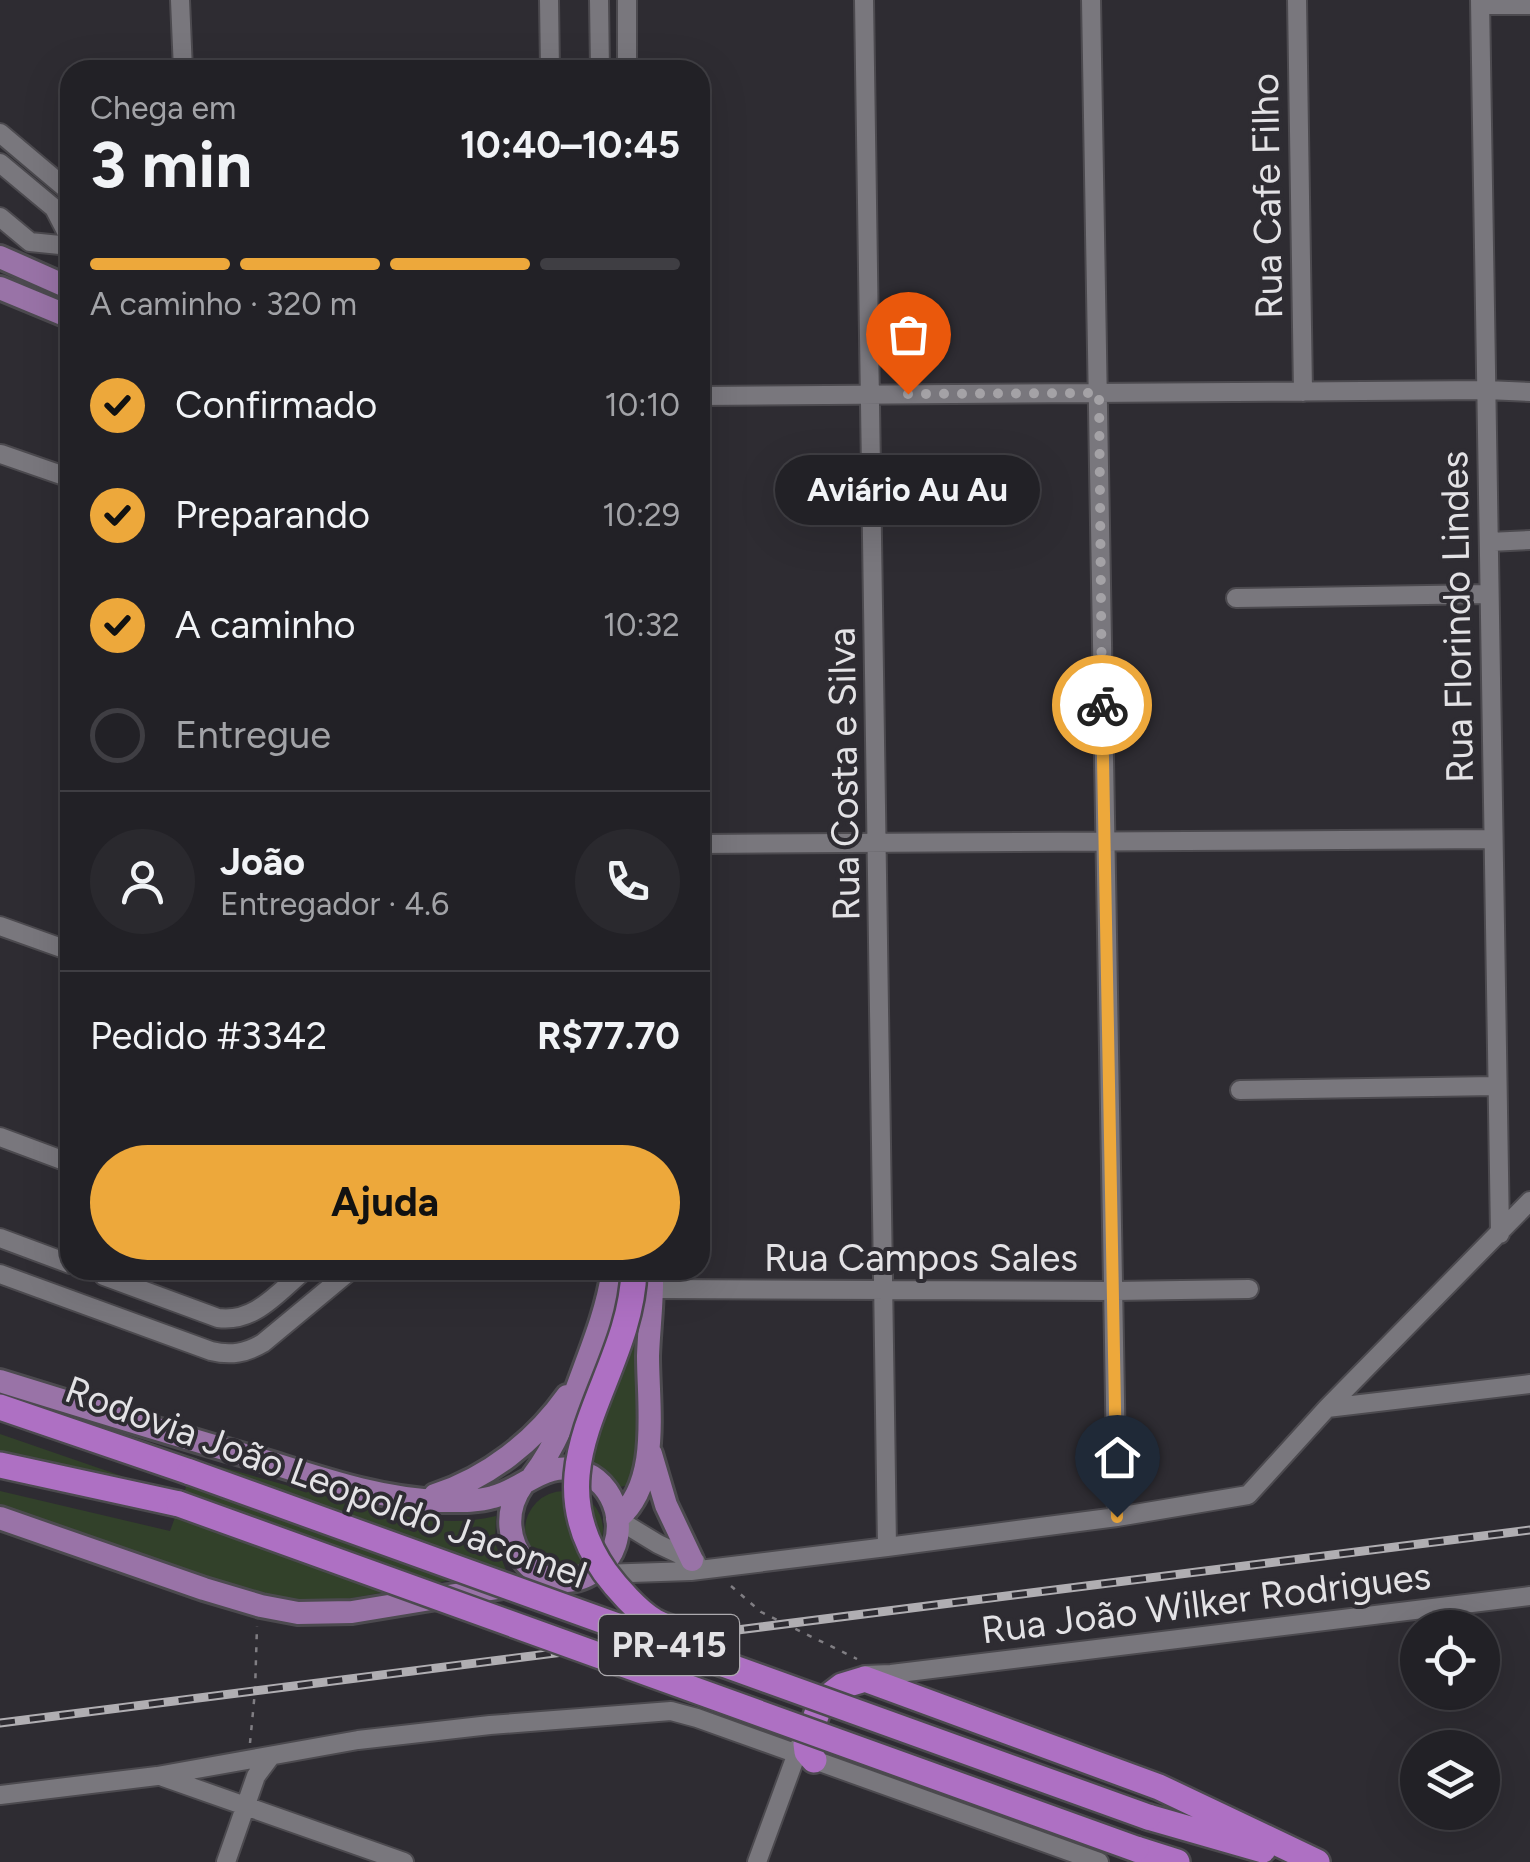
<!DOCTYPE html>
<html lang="pt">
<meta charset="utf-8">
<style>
body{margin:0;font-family:Figtree,sans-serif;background:#2a292e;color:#f1f3f6;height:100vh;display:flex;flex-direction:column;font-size:38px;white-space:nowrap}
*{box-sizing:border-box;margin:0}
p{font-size:32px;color:#a2a3a7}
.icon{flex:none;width:55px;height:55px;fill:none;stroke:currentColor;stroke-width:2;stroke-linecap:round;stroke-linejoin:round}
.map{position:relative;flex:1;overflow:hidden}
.panel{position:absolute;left:60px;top:60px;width:650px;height:1220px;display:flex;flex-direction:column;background:#222126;border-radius:30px;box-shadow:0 10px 40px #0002,0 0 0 2px #3f3e43}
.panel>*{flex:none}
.buttons{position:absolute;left:1400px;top:1610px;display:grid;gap:20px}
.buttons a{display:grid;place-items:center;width:100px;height:100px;border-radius:50%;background:#222126;box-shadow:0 10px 40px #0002,0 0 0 2px #3f3e43;font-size:50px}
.pin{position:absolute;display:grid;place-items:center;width:85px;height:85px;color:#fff;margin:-102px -42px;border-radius:50% 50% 50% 0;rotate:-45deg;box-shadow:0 0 10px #0007}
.pin .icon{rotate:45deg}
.courier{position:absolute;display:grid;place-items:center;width:100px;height:100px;margin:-50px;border:8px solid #eda83b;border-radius:50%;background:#fff;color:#222;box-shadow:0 2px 12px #0007}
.bubble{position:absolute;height:70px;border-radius:35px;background:#222126;box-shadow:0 10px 40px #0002,0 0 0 2px #3f3e43;font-size:32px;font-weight:700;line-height:70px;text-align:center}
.overview em{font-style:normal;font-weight:700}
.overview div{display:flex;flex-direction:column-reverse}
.overview{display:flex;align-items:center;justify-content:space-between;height:170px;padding:0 30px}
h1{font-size:65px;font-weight:700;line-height:75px}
.bar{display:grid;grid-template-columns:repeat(4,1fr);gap:15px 10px;align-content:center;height:120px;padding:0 30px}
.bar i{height:12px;border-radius:8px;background:#3f3e43}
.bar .active{background:#eda83b}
.bar p{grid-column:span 4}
.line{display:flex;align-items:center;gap:25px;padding:0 30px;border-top:2px solid #3f3e43}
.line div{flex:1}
.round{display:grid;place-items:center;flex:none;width:105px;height:105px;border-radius:52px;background:#2a292e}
ol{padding:0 30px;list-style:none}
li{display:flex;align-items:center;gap:30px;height:110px}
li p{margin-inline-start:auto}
li .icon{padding:10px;border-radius:50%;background:#eda83b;color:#111;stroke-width:4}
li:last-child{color:#a2a3a7}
li i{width:55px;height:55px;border:5px solid #3f3e43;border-radius:50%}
.primary-button{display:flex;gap:20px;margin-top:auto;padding:20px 30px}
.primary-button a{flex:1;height:115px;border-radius:60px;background:#eda83b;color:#111;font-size:40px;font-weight:700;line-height:115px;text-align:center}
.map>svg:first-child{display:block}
.green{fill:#32412a}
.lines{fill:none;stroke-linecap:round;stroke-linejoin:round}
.minor-casing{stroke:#4c4a4f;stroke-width:22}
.major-casing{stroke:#4c4a4f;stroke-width:28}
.highway-casing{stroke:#4c4a4f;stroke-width:30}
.path{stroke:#807e83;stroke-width:2.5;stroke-dasharray:5 8;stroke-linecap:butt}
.minor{stroke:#79777d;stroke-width:18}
.major{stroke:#9973a7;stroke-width:22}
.highway{stroke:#ae70c3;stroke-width:25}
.rail-casing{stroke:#b0aeb2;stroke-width:9}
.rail{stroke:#2e2c32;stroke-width:5;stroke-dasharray:15;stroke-linecap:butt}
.highway-bridge-casing{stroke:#4c4a4f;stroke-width:30;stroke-linecap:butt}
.highway-bridge{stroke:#ae70c3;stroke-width:25}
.done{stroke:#a4a2a6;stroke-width:10;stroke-dasharray:0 18}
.route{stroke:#eda83b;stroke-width:12}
.labels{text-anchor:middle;stroke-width:8;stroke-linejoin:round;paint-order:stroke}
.shield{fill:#2e2c32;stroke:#adabaf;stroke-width:2.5}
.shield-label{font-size:35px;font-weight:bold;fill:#e3e2e5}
.street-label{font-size:38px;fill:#e3e2e5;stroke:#2e2c32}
</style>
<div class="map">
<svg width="1530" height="1862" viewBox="0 0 1530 1862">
<rect width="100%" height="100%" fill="#2e2c32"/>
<path class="green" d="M636,1311l2,134 -4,39 -14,3 -14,-17 -18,-12z
M0,1434l139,48 -139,-31z
M196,1460c39,11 79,22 119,33 57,16 121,38 181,23l-1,27 11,27 -170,31h-33l-39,-5 -264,-89v-16l170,40z
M525 1530a39 39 0 1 1 78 0a39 39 0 1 1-78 0Z"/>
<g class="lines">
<g class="minor-casing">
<path id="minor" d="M180,0l3,70
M549,0l1,70
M599,0l1,70
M627,0v70
M864,0l23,1547
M1091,0l26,1517
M1297,0l6,392
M1480,0l20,1234
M1481,5h49
M0,133l70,59
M0,163l54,45 16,31
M0,217l30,25 40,4
M700,396l786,-6 44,2
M1,454l69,24
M1489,542l41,-2
M1236,598l253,-4
M700,844l792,-5
M0,926l70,25
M1240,1090l256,-4
M0,1137l70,26
M0,1238l70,26
M0,1274l211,77c20,5 35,2 52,-8l88,-73
M104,1276l114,42c37,5 60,-26 87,-48
M652,1289l462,2 135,-2
M1327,1408l203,-24
M617,1519l41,25 38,18
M601,1574l90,-3 196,-24 230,-30 131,-22 79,-87 203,-207
M865,1675l26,-1 639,-78
M163,1777l241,85
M0,1795l157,-19 201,-36 132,-15 181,-14 26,7 402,144
M226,1862l30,-86 15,-20
M757,1862l44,-120"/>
</g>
<g class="major-casing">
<path id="major" d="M0,257l70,31
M0,288l70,29
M0,1381c87,27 175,54 262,79 58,18 117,39 178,41 17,0 36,1 53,-4 34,-9 53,-40 92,-24 36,15 45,70 14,95 -54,43 -116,-29 -76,-84
M651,1454l15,51 26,55
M533,1476c25,-33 37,-69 51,-107 12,-32 24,-64 29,-99
M435,1495c53,-17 100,-54 132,-99
M0,1518l204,71 57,17 37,7 54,-1 157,-26
M617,1519c44,-35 31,-113 31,-163 1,-29 5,-57 4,-86"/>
</g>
<g class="highway-casing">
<path id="highway" d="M0,1407l190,65
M0,1465l179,39
M814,1760l-7,-8 -1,-8 15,-42 21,-16 23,-7 294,108 158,75
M1148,1817l115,33
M1136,1849l41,13"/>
</g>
<path class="path" d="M731,1586l30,26 96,47
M250,1743l5,-52 2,-65"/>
<use href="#minor" class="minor"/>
<use href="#major" class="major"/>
<use href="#highway" class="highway"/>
<g class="rail-casing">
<path id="rail" d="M0,1723l1530,-193"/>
</g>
<use href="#rail" class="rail"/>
<g class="highway-bridge-casing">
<path id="highway-bridge" d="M634,1270c-3,110 -106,192 -29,302 11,15 33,40 49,49 8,5 20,8 29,11
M190,1472l958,345
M179,1504l957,345"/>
</g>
<use href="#highway-bridge" class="highway-bridge"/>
</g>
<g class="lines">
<path class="done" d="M908,394l191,-1 3,312"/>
<path class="route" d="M1102,705l15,812"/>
</g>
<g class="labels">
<rect class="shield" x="599" y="1615" width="140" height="60" rx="8"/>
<g class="shield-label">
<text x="669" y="1657">PR-415</text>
</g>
<g class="street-label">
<text transform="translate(1267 196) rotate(-91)" y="13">Rua Cafe Filho</text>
<text transform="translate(1457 617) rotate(-91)" y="13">Rua Florindo Lindes</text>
<text transform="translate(844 774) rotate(-91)" y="13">Rua Costa e Silva</text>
<text x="921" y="1271">Rua Campos Sales</text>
<text transform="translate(326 1482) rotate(20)" y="13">Rodovia João Leopoldo Jacomel</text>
<text transform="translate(1206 1603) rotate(-7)" y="13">Rua João Wilker Rodrigues</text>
</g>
</g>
</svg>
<div class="buttons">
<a><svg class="icon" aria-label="locate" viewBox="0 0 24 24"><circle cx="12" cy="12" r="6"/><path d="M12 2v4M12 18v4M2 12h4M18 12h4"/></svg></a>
<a><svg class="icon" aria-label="layers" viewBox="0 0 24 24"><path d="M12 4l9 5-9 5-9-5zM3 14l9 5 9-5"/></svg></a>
</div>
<div class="pin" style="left:908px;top:394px;background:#ea580c"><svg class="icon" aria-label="bag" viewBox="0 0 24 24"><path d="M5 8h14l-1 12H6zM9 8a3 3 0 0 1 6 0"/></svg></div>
<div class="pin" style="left:1117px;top:1517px;background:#1f2937"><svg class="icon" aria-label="home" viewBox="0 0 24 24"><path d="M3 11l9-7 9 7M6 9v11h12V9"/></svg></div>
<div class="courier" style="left:1102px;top:705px"><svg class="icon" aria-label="bike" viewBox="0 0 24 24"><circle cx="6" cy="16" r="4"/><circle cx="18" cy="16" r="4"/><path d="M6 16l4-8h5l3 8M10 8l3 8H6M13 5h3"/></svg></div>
<div class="bubble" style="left:775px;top:455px;width:265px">Aviário Au Au</div>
<section class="panel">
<div class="overview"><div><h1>3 min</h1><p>Chega em</p></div><em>10:40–10:45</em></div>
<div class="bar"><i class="active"></i><i class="active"></i><i class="active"></i><i></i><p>A caminho · 320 m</p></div>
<ol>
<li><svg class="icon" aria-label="check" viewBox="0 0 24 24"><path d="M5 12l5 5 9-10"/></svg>Confirmado<p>10:10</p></li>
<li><svg class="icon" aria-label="check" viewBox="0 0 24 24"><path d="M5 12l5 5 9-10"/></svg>Preparando<p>10:29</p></li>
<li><svg class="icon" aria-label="check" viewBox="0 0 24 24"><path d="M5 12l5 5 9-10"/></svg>A caminho<p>10:32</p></li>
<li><i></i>Entregue</li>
</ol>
<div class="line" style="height:180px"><a class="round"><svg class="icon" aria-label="person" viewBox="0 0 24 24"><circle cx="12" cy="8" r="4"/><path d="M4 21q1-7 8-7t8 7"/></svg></a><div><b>João</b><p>Entregador · 4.6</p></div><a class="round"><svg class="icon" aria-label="phone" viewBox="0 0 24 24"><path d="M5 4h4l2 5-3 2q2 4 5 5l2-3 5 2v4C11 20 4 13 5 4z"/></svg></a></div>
<div class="line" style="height:130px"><div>Pedido #3342</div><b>R$77.70</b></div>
<div class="primary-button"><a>Ajuda</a></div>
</section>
</div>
